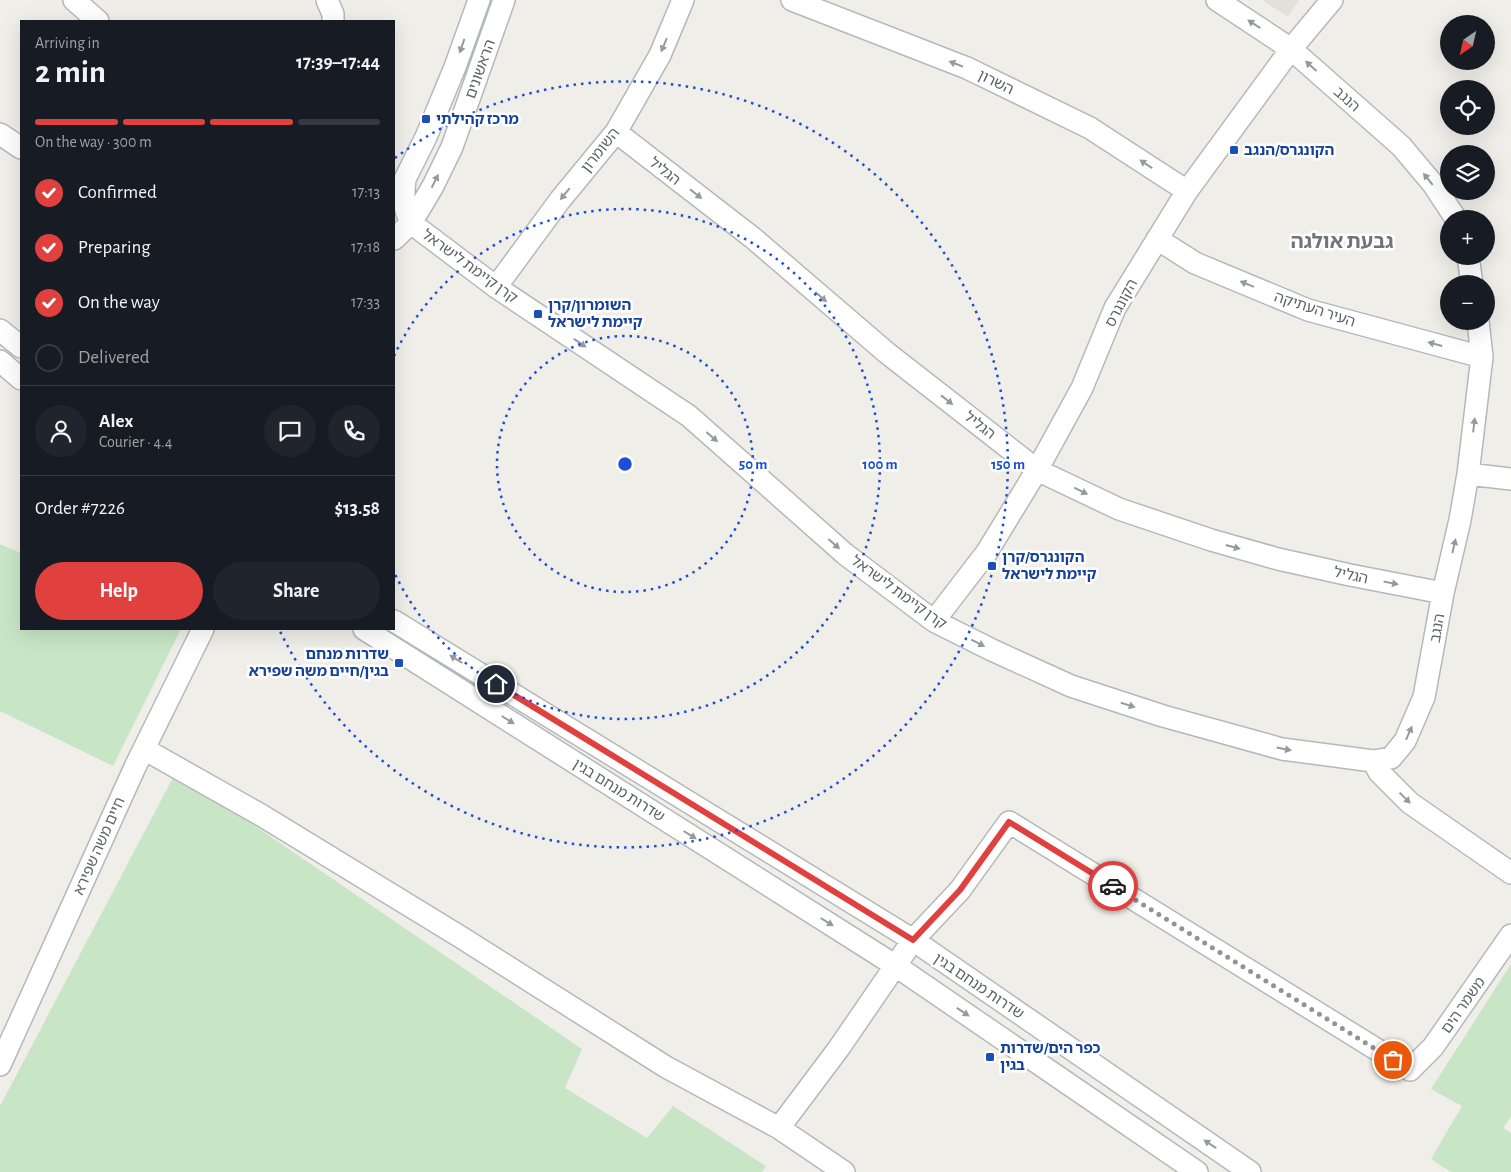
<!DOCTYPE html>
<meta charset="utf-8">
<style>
body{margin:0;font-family:"Alegreya Sans","Noto Sans Hebrew",sans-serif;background:#20242c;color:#f1f3f6;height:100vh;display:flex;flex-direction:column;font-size:19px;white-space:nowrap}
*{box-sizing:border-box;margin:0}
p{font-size:16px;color:#9ea1a6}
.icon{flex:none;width:28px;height:28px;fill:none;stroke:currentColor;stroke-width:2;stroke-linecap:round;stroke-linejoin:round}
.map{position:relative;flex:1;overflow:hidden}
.drawer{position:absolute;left:20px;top:20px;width:375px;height:610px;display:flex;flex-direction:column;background:#171b24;border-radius:0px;box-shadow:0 5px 20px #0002}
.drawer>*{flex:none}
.needle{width:32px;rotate:214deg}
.buttons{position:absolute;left:1440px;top:15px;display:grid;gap:10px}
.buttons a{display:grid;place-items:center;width:55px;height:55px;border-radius:50%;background:#171b24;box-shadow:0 5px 20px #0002;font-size:25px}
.pin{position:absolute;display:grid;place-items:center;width:42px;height:42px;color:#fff;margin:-21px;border:2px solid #fff;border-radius:50%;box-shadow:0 1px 5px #0007}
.courier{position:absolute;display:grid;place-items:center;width:50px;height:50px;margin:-25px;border:4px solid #e0403e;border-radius:50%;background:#fff;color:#222;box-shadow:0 1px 6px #0007}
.headline em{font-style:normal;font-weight:600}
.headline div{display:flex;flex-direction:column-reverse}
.headline{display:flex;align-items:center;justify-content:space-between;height:85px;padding:0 15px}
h1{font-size:32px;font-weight:600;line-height:38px}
.bar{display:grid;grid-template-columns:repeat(4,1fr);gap:8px 5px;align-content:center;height:60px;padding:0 15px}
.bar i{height:6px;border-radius:4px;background:#363941}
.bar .active{background:#e0403e}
.bar p{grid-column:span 4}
.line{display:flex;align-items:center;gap:12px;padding:0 15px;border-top:1px solid #363941}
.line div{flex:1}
.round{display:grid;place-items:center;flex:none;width:52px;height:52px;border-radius:26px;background:#20242c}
ol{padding:0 15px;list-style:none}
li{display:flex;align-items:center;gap:15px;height:55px}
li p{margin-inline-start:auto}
li .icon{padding:5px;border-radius:50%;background:#e0403e;color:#fff;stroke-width:4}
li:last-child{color:#9ea1a6}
li i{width:28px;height:28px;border:2px solid #363941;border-radius:50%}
.action{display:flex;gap:10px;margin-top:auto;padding:10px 15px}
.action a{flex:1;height:58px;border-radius:30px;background:#e0403e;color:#fff;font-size:20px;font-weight:600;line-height:58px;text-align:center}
.action a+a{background:#20242c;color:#f1f3f6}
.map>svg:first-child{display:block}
.education{fill:#e3dfd9}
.green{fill:#c8e6c6}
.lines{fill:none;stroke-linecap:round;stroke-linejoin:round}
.minor-casing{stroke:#b5b8bb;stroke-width:24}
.minor{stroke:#fff;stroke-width:21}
.oneway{fill:#979a9c}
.done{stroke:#929494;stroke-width:5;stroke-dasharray:0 9}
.route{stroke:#e0403e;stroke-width:6}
.ring{fill:none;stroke:#1d4ed8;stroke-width:2.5;stroke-dasharray:2.5 5}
.transit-dot{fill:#1a4fb4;stroke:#fff;stroke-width:2}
.labels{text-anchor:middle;stroke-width:5;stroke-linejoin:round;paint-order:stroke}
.street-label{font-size:15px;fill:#5f6367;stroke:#fff}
.transit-label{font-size:15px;font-weight:bold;fill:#164399;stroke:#fff;text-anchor:start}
.district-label{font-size:20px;font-weight:bold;fill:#707579;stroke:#fff}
.centre{fill:#1d4ed8;stroke:#fff;stroke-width:2.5}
.ring-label{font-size:15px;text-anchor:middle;font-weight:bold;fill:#1d4ed8;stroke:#fff;stroke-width:5;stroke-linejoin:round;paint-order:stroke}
</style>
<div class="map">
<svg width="1511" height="1172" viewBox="0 0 1511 1172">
<rect width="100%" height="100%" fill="#f0eee8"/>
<path class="education" d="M1262,0h37l-11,17z"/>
<path class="green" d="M0,544l21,9v76h160l-68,137 -113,-55z
M176,772l406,277 -17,39 82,50 26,-32 93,60 -4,6h-762v-66z
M1511,964v153l-8,11 8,5v39h-60l-20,-13 31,-53 -31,-17z"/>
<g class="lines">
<g class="minor-casing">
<path id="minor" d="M74,0l24,21
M327,0l6,14v7
M792,0l175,68 123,60 97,63
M1217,0l74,49 110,97 32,38 23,35
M616,132l137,106 134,115 150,117 82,39 92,31 67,19 72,16 93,18
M0,134l21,14
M405,179c-2,18 -2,28 6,44l85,64 193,129 156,138 89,67 58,29 79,36 92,30 119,33 91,12 18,-3 14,-17 19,-44 19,-104 17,-73 8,-46 14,-117 -4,-36
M399,191l27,-54 29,-70 24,-67
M394,239l17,-16 22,-37 19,-39 52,-147
M1157,239l38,24 113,47 174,47
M1468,256l4,28
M496,287l64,-87 56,-68 44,-77 23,-55
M0,330l21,17
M0,361l21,18
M1468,474l43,5
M394,621l519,319 337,232
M934,621l53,-69 50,-82 45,-82 33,-80 72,-117 104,-142 41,-49
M364,629l532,337 301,206
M144,749l117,66 198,121 207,131 113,61 65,44
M1373,761l6,11 31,31 101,70
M0,1065l135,-298 68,-138
M779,1128l60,-80 74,-108 47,-50 49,-68 401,248 23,-23 78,-112"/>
</g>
<use href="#minor" class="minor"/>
</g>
<defs><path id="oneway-solid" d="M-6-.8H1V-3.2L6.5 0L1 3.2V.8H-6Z" transform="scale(1.25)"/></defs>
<g class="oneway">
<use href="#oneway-solid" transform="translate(1254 24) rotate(-147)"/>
<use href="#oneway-solid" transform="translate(664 45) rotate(113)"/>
<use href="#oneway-solid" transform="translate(462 46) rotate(109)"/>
<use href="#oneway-solid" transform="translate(956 64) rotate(-159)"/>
<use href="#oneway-solid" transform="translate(1311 66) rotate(-138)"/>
<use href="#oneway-solid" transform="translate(1146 164) rotate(-147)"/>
<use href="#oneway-solid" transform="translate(1428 179) rotate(-129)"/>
<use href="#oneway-solid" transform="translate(435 181) rotate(-63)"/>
<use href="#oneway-solid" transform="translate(565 194) rotate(129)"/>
<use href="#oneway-solid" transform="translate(696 194) rotate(38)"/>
<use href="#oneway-solid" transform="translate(1247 284) rotate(-158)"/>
<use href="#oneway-solid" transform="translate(821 297) rotate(41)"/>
<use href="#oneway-solid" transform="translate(580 343) rotate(34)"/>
<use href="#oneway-solid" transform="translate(1435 344) rotate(-165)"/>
<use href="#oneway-solid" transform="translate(947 400) rotate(38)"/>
<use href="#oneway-solid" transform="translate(1474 425) rotate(-83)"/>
<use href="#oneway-solid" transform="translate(712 437) rotate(41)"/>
<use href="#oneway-solid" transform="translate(1081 491) rotate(26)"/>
<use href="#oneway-solid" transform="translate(834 544) rotate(41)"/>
<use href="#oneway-solid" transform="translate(1454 546) rotate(-77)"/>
<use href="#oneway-solid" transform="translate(1233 547) rotate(15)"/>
<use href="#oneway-solid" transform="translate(1391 583) rotate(11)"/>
<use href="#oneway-solid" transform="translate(978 643) rotate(27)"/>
<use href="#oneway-solid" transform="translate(456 659) rotate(-148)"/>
<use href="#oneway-solid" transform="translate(1128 705) rotate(18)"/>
<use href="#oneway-solid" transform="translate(508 720) rotate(32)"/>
<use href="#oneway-solid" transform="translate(1409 733) rotate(-66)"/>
<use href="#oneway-solid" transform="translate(1284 749) rotate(11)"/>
<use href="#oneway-solid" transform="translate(1405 798) rotate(44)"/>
<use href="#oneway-solid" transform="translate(690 835) rotate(32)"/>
<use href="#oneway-solid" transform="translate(827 922) rotate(32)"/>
<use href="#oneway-solid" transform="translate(963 1012) rotate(34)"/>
<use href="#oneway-solid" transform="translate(1210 1144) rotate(-146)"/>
</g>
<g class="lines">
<path class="done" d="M1113,886l280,174"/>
<path class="route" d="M496,684l417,256 47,-50 49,-68 104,64"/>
</g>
<g class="ring">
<circle cx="625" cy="464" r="128"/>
<path d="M394 356A255 255 0 1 1 394 572"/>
<path d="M395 158A383 383 0 1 1 279 629"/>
</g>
<g class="transit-dot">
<rect x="421" y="114" width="10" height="10" rx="2.5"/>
<rect x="1229" y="145" width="10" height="10" rx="2.5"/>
<rect x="533" y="309" width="10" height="10" rx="2.5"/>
<rect x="987" y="561" width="10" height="10" rx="2.5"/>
<rect x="394" y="658" width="10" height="10" rx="2.5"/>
<rect x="985" y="1052" width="10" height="10" rx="2.5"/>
</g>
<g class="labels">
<g class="street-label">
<text transform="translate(480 69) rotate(-70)" y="5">הראשונים</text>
<text transform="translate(996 82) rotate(26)" y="5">השרון</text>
<text transform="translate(1347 99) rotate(42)" y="5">הנגב</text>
<text transform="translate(600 150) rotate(-52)" y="5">השומרון</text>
<text transform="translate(665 171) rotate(38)" y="5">הגליל</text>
<text transform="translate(470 266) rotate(36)" y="5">קרן קיימת לישראל</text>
<text transform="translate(1121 303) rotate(-62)" y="5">הקונגרס</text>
<text transform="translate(1315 309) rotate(18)" y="5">העיר העתיקה</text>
<text transform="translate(980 425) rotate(38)" y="5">הגליל</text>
<text transform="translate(1351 575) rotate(12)" y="5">הגליל</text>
<text transform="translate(899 592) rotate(36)" y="5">קרן קיימת לישראל</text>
<text transform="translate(1437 628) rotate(-80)" y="5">הנגב</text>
<text transform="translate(619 790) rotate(32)" y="5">שדרות מנחם בגין</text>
<text transform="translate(99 846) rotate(-66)" y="5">חיים משה שפירא</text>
<text transform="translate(979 986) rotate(34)" y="5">שדרות מנחם בגין</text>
<text transform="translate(1463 1005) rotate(-55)" y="5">משמר הים</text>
</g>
<g class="transit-label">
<text x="436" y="124">מרכז קהילתי</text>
<text x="1244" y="155">הקונגרס/הנגב</text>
<text x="548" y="310">השומרון/קרן<tspan x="548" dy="17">קיימת לישראל</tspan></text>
<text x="1002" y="562">הקונגרס/קרן<tspan x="1002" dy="17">קיימת לישראל</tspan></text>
<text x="389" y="659" text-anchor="end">שדרות מנחם<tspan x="389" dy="17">בגין/חיים משה שפירא</tspan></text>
<text x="1000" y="1053">כפר הים/שדרות<tspan x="1000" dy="17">בגין</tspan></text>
</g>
<g class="district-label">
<text x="1342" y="248">גבעת אולגה</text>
</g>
</g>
<circle cx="625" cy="464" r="8" class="centre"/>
<g class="ring-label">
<text x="753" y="469">50 m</text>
<text x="880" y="469">100 m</text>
<text x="1008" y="469">150 m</text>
</g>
</svg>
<div class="buttons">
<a><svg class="needle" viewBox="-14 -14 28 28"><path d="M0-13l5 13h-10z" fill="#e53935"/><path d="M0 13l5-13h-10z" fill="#9ea1a6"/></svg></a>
<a><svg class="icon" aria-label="locate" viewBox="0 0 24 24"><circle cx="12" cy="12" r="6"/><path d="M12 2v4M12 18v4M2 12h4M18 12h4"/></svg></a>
<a><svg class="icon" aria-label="layers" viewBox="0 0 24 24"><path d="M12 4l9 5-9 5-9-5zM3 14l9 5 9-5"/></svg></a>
<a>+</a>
<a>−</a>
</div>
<div class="pin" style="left:1393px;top:1060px;background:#ea580c"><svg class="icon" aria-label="bag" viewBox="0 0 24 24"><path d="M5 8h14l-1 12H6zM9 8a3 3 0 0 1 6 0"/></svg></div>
<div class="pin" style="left:496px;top:684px;background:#1f2937"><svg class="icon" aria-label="home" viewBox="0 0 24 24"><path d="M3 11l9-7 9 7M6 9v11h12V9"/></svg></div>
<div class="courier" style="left:1113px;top:886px"><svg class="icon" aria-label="car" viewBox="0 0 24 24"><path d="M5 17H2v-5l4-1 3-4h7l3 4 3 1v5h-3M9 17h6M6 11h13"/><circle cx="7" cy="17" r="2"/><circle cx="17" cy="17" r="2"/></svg></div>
<section class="drawer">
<div class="headline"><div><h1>2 min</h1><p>Arriving in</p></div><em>17:39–17:44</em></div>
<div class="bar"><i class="active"></i><i class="active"></i><i class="active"></i><i></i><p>On the way · 300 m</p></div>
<ol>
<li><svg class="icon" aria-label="check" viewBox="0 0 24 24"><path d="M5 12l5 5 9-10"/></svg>Confirmed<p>17:13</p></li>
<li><svg class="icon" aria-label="check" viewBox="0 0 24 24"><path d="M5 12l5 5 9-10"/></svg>Preparing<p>17:18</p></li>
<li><svg class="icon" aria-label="check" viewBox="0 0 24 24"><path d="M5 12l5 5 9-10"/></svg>On the way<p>17:33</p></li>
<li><i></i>Delivered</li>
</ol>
<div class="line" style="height:90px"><a class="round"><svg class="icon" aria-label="person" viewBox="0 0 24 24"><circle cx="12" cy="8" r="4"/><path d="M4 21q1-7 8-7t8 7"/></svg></a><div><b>Alex</b><p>Courier · 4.4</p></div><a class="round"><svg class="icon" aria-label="chat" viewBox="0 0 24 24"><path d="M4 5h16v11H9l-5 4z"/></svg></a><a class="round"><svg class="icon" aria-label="phone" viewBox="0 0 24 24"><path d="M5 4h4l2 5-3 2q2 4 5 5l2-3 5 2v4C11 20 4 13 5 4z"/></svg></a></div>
<div class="line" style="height:65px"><div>Order #7226</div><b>$13.58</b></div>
<div class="action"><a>Help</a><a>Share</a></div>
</section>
</div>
